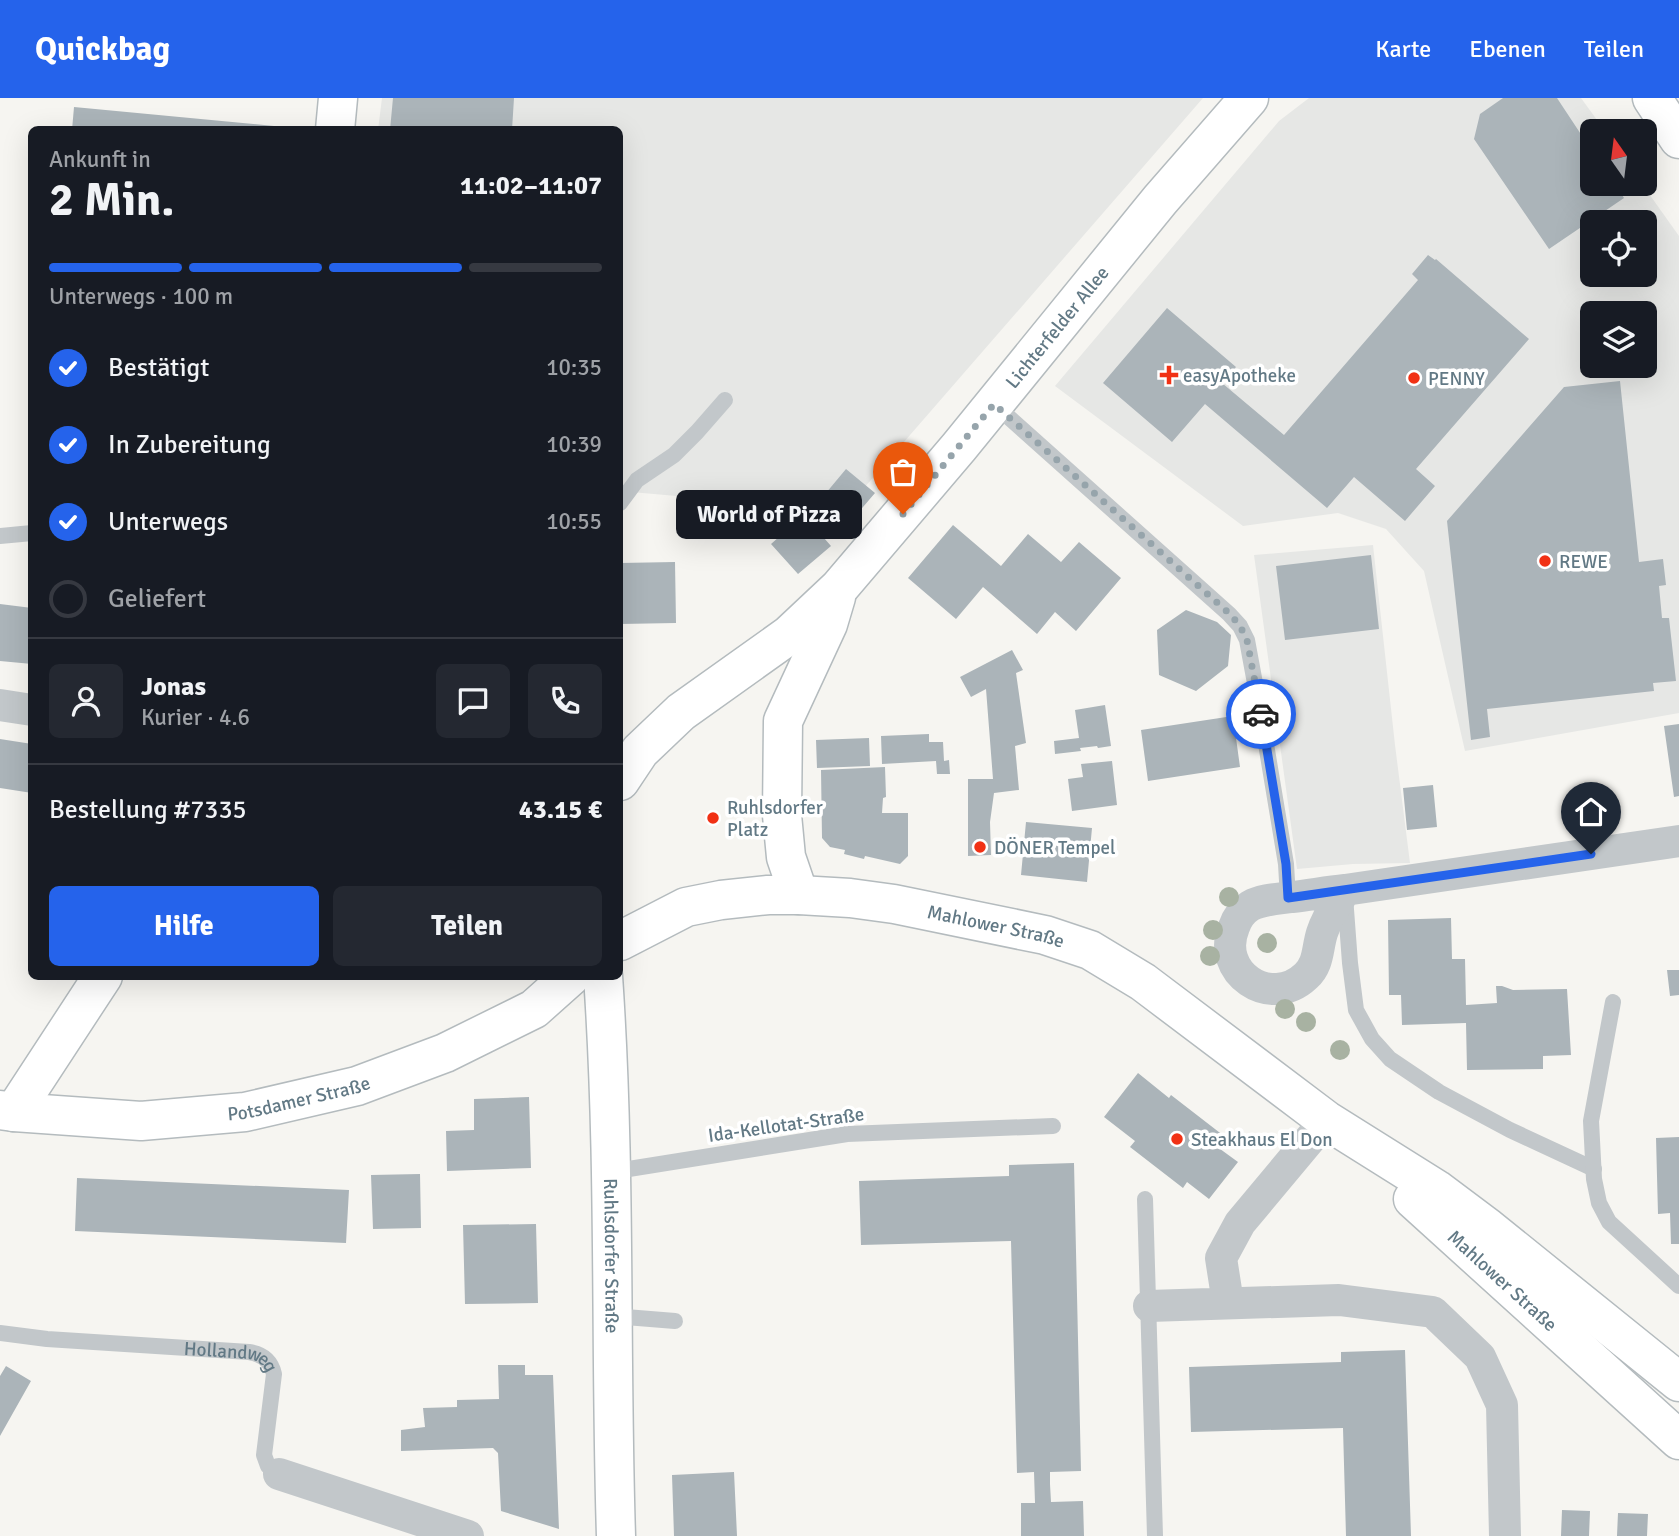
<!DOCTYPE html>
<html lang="de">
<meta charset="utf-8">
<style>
body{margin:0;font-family:Signika,sans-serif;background:#242831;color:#f1f3f6;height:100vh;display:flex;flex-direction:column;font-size:26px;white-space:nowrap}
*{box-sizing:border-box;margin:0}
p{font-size:23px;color:#9ea1a6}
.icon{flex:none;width:38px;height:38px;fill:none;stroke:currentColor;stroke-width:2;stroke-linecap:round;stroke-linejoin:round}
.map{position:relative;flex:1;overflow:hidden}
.details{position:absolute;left:28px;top:28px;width:595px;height:854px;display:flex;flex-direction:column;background:#171b24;border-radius:10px;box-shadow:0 7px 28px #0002}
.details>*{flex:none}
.needle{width:46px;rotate:346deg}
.buttons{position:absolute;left:1580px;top:21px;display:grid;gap:14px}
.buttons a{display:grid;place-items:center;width:77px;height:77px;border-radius:10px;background:#171b24;box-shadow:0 7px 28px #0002;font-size:35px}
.pin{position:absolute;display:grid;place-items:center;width:60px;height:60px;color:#fff;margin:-72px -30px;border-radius:50% 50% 50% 0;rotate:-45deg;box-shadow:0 0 7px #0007}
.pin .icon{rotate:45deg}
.courier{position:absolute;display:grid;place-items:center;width:70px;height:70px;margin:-35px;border:5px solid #2563eb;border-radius:50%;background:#fff;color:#222;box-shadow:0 2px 9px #0007}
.bubble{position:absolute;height:49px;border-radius:10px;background:#171b24;box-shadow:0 7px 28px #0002;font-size:23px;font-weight:700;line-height:49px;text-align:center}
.head em{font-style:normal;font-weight:700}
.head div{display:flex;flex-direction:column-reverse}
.head{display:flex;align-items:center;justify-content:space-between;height:119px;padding:0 21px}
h1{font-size:46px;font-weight:700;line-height:52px}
.bar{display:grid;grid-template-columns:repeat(4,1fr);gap:10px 7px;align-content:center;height:84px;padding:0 21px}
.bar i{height:9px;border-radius:5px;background:#363941}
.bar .active{background:#2563eb}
.bar p{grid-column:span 4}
.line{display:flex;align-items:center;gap:18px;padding:0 21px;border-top:2px solid #363941}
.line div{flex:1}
.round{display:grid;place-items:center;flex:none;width:74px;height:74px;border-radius:10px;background:#242831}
ol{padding:0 21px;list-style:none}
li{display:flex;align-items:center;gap:21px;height:77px}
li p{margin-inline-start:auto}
li .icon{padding:7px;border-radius:50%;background:#2563eb;color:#fff;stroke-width:4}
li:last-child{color:#9ea1a6}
li i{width:38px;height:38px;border:4px solid #363941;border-radius:50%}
.action{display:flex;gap:14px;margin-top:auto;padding:14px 21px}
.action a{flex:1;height:80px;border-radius:10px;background:#2563eb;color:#fff;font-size:28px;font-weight:700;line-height:80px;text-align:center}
.action a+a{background:#242831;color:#f1f3f6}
header{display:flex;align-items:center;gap:42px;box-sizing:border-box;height:98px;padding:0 35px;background:#2563eb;color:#fff}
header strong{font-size:33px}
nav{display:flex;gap:38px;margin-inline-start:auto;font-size:24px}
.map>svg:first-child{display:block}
.built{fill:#e6e7e5;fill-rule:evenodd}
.building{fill:#abb4b9}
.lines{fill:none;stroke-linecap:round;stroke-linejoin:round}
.secondary-casing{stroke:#b4bbbe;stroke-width:41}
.lane{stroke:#c2c7ca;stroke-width:16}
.street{stroke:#c2c7ca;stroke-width:32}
.secondary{stroke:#fff;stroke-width:38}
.tree{fill:#a8b2a2}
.done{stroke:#96a4ab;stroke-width:7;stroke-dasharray:0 12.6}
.route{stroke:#2563eb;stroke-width:9}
.poi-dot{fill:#f13115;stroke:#fff;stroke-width:2.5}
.labels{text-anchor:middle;stroke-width:7;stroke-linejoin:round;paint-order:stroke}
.street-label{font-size:19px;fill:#627985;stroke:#fff}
.poi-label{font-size:19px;fill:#627985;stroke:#fff;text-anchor:start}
</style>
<header>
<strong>Quickbag</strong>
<nav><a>Karte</a><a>Ebenen</a><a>Teilen</a></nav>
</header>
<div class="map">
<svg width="1679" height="1438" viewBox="0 0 1679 1438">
<rect width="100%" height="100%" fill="#f6f5f1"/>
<path class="built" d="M382,0h821l-359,413 -224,-20v-361h-242z
M1309,0h272l24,33h-13v53h50l37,52v477l-214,38 -41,-180 -38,-42 -48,-16 -95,13 -188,-140 224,-265zM1592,124h53v53h-53zM1592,215h53v53h-53z
M1373,447l22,200 15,118 -57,1 -56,5 -43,-314z"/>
<path class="building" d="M393,0h121l-2,32h-122z
M1503,0h54l35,53v33h23l9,14 -75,51 -75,-110 6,-25z
M74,9l200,19v4h-202z
M1428,157l7,5 1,-1 93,80 -113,130 19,17 -30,35 -51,-44 -27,31 -122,-104 -33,38 -69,-59 64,-75 69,59 -14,16 62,52 134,-155 -6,-6z
M1620,283l19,181 24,-3 3,26 -7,1 3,32h7l7,63 -23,2 1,8 -167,18 3,28 -19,3 -24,-219 117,-134z
M846,371l29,24 -36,42 -28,-24z
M804,417l27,31 -33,28 -27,-30z
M953,427l48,41 27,-32 33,28 18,-20 42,36 -45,53 -21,-19 -18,22 -54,-47 -27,32 -48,-41z
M1371,457l8,74 -94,11 -9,-74z
M675,464l1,61 -56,1v-61z
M0,506l32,4v56l-32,-3z
M1186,512l31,12 14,13 -3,31 -32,25 -37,-16 -2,-45z
M1012,552l11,20 -7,3 10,70 -11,3 4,44 -25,3 -4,29 1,33 -23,1v-77h25l-7,-90 -15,8 -11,-20z
M1105,607l6,41 -13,2 -1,-2 -17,2 1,3 -26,3 -1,-13 25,-3 -4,-28z
M1233,618l7,51 -92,14 -7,-51z
M1679,626v72l-5,1 -10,-71z
M929,636v8h14l1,19 5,-1 1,14h-13l-1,-13 -54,3 -1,-28z
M869,640l1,28 -53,2 -1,-28z
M0,641l32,5v49l-32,-5z
M1112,663l5,44 -45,6 -4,-32 15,-2 -2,-13z
M885,669l1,30 -3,1 -1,15h26v43l-8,8 -35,-8 -1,3 -20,-5 1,-4 -15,-3 -8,-9 -1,-68z
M1433,687l4,42 -30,3 -4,-42z
M1026,724l66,6 -5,54 -66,-7z
M1451,820l1,41h13l1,46 31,-2 -1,-17h6l11,4 54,-1 4,66 -28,1v13l-76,1 -1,-47 -64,2 -1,-30h-12l-1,-75z
M1667,872h12v25l-9,1z
M1138,975l31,25 2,-3 53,41 -8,10 22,16 -29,37 -22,-17 -4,6 -53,-41 5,-6 -31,-24z
M529,999l2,71 -84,3 -1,-40 28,-1v-31z
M1679,1039v107h-8l-1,-31 -12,1 -2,-76z
M1074,1065l7,308 -31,1v12l1,18 32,-1 1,35h-63v-33h14l-1,-31 -17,1 -6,-232 -150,4 -2,-64 150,-5v-11z
M420,1076l1,54 -48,1 -2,-54z
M77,1080l272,12 -3,53 -271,-12z
M536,1126l2,79 -73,1 -2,-79z
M1405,1252l6,186h-65l-3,-108 -152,4 -2,-65 152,-5v-10z
M498,1267h27v10h28l6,154 -58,-18 -3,-58 -5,-5 -92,3v-21l24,-3 -2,-19 34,-1v-7l42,-1z
M6,1268l25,15 -31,55v-60z
M734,1374l3,64h-63l-2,-61z
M1562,1412l28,1 -1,25h-28z
M1618,1415l30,1 -1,22h-30z"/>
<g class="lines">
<g class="secondary-casing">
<g id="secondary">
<path d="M1652,0l27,41"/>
<path d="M335,32l3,-32"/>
<path id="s2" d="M620,683l20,-30 41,-39 108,-77 50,-47 120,-141 201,-247 89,-102"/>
<path d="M799,797l-13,-38 -4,-42 1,-94 45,-97 8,-27"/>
<path id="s3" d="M620,843l66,-34 35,-7 47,-5h31l51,3 44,6 151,31 45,15 53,32 183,138 110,69 52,39 191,154"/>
<path id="s4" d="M603,878c13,187 7,374 13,560"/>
<path id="s5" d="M0,1012l14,2 127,9 104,-9 112,-26 88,-33 89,-44 37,-33"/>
<path d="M14,1014l89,-136"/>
<path id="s6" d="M1413,1101l266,241"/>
</g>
</g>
<g class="lane">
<path d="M994,306l235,210 11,12 7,14 17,92 22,132 2,34"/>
<path d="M620,405l17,-23 37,-25 23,-23 28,-32"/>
<path d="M0,438l32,-3"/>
<path d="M1345,798l5,67 6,47 16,29 18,20 49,33 71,38 84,39"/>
<path d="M1613,904l-22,119 3,58 5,24 10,19 70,64"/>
<path d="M610,1074l237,-38 206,-8"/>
<path d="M1145,1101l10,337"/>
<path d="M613,1218l62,5"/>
<path id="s1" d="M0,1235l47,6 202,13c13,2 22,9 25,22l-10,81 4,11 11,8"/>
</g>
<path class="street" d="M0,607l32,5
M1345,792c-8,13 -18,27 -23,43 -5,16 -3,31 -16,43 -36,34 -91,-4 -72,-49 3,-9 8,-16 16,-21 13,-7 28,-7 42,-9 17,-2 35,-5 53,-7z
M1345,792l334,-49
M1228,1205l-7,-45 19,-35 86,-103
M1149,1208l190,-6 94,12 47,45 22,48 3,131
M279,1376l189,62"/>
<use href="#secondary" class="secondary"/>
</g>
<g class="tree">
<circle cx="1229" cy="799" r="10"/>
<circle cx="1213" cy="832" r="10"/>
<circle cx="1267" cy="845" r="10"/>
<circle cx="1210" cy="858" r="10"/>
<circle cx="1285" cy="911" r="10"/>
<circle cx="1306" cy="924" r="10"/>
<circle cx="1340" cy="952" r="10"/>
</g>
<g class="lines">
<path class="done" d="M903,416l91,-110 236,210 10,12 7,14 14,74"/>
<path class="route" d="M1261,616l25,150 2,34 303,-44"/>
</g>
<g class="poi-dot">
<path d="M1165.5 266.5h7v7h7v7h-7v7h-7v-7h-7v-7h7z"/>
<circle cx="1414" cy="280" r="7"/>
<circle cx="1545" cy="463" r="7"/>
<circle cx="713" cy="720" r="7"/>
<circle cx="980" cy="749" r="7"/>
<circle cx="1177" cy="1041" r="7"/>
</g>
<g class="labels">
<g class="street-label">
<text dy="7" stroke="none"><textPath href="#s2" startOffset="634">Lichterfelder Allee</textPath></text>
<text dy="7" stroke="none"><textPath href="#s3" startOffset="388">Mahlower Straße</textPath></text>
<text dy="7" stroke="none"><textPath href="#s5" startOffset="301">Potsdamer Straße</textPath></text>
<text transform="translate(786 1026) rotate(-8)" y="7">Ida-Kellotat-Straße</text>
<text dy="7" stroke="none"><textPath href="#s4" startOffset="280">Ruhlsdorfer Straße</textPath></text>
<text dy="7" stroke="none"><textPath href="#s6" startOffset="121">Mahlower Straße</textPath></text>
<text dy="7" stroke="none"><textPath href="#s1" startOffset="233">Hollandweg</textPath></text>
</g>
<g class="poi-label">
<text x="1183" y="284">easyApotheke</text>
<text x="1428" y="287">PENNY</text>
<text x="1559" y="470">REWE</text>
<text x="727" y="716">Ruhlsdorfer<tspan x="727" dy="22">Platz</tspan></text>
<text x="994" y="756">DÖNER Tempel</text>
<text x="1191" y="1048">Steakhaus El Don</text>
</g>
</g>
</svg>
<div class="buttons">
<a><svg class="needle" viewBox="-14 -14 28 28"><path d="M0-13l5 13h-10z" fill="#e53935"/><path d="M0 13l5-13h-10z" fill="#9ea1a6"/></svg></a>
<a><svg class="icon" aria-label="locate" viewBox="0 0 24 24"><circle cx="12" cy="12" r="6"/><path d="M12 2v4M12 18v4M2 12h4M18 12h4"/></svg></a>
<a><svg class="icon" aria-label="layers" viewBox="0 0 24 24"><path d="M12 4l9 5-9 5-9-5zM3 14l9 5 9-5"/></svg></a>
</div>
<div class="pin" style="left:903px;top:416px;background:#ea580c"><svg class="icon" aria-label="bag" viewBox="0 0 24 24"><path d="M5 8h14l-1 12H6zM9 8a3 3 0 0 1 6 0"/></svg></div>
<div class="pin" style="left:1591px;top:756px;background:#1f2937"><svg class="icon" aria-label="home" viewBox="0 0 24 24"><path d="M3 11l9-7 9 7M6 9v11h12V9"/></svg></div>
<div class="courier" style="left:1261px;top:616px"><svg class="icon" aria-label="car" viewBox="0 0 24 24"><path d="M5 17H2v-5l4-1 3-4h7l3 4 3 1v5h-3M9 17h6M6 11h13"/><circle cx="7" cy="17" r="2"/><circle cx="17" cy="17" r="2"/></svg></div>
<div class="bubble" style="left:676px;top:392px;width:186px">World of Pizza</div>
<section class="details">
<div class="head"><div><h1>2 Min.</h1><p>Ankunft in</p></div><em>11:02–11:07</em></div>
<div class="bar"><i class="active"></i><i class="active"></i><i class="active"></i><i></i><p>Unterwegs · 100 m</p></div>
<ol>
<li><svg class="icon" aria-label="check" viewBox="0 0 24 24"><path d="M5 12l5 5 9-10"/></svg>Bestätigt<p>10:35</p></li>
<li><svg class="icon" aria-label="check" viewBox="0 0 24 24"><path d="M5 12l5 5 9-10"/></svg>In Zubereitung<p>10:39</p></li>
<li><svg class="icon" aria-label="check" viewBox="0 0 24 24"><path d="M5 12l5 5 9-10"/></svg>Unterwegs<p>10:55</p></li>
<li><i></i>Geliefert</li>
</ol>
<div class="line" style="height:126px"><a class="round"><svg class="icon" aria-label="person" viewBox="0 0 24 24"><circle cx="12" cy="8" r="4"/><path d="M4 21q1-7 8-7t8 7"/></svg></a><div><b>Jonas</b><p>Kurier · 4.6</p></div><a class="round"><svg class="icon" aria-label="chat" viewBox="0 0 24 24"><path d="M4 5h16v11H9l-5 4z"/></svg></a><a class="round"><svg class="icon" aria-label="phone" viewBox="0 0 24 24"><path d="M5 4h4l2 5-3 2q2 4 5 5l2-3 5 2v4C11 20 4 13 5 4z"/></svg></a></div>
<div class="line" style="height:91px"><div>Bestellung #7335</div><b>43.15 €</b></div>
<div class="action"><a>Hilfe</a><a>Teilen</a></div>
</section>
</div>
